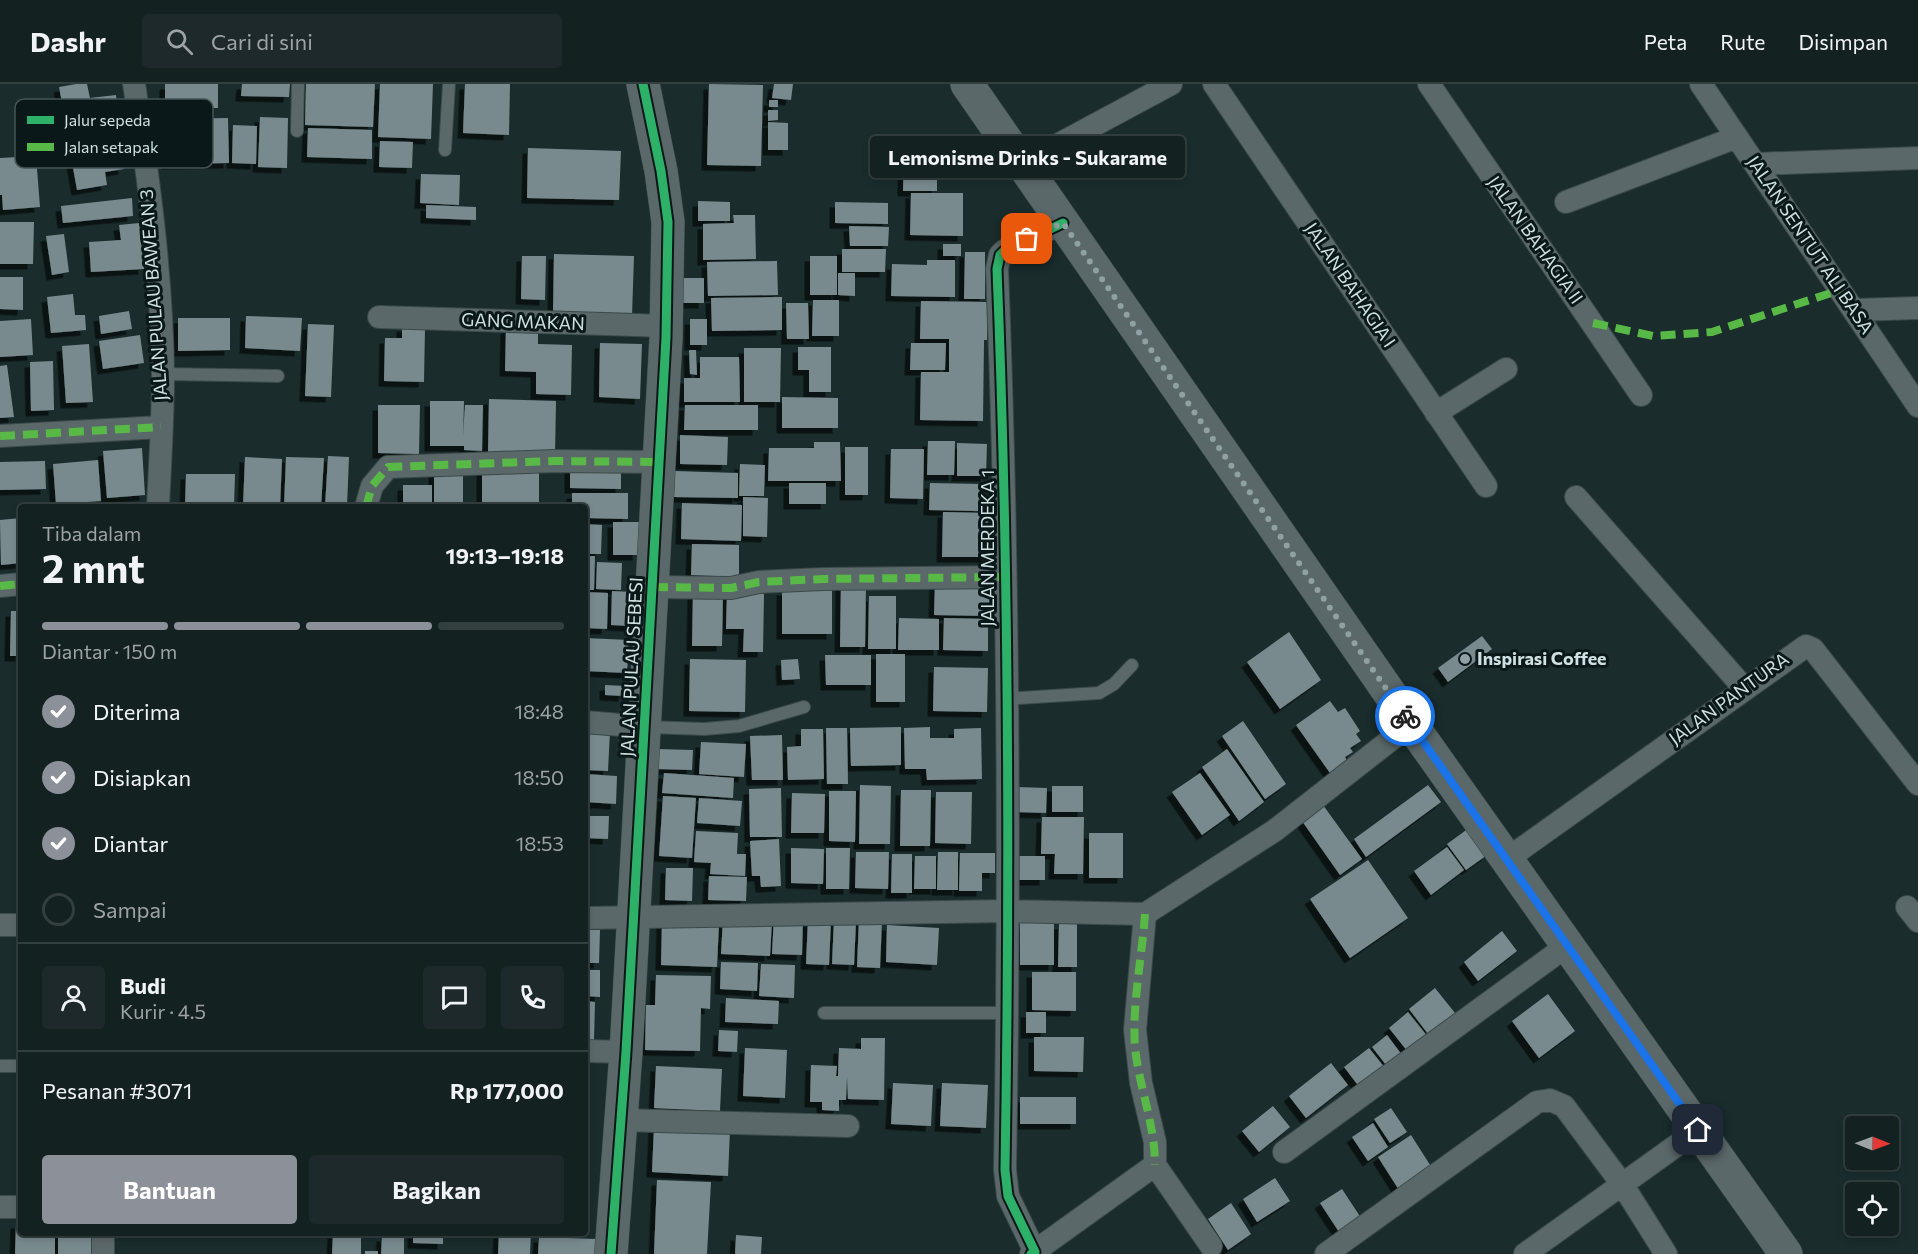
<!DOCTYPE html>
<html lang="id">
<meta charset="utf-8">
<style>
body{margin:0;font-family:Commissioner,sans-serif;background:#1d292a;color:#f1f3f6;height:100vh;display:flex;flex-direction:column;font-size:22px;white-space:nowrap}
*{box-sizing:border-box;margin:0}
p{font-size:20px;color:#9da3a5}
.icon{flex:none;width:33px;height:33px;fill:none;stroke:currentColor;stroke-width:2;stroke-linecap:round;stroke-linejoin:round}
.map{position:relative;flex:1;overflow:hidden}
.sheet{position:absolute;left:18px;top:420px;width:570px;height:732px;display:flex;flex-direction:column;background:#142121;border-radius:6px;box-shadow:0 3px 9px #0003,0 0 0 2px #333e3f}
.sheet>*{flex:none}
.needle{width:39px;rotate:91deg}
.buttons{position:absolute;left:1845px;top:1032px;display:grid;gap:12px}
.buttons a{display:grid;place-items:center;width:54px;height:54px;border-radius:6px;background:#142121;box-shadow:0 3px 9px #0003,0 0 0 2px #333e3f;font-size:30px}
.pin{position:absolute;display:grid;place-items:center;width:51px;height:51px;color:#fff;margin:-26px;border-radius:12px;box-shadow:0 3px 9px #0006}
.courier{position:absolute;display:grid;place-items:center;width:60px;height:60px;margin:-30px;border:4px solid #1a73e8;border-radius:50%;background:#fff;color:#222;box-shadow:0 2px 8px #0007}
.bubble{position:absolute;height:42px;border-radius:6px;background:#142121;box-shadow:0 3px 9px #0003,0 0 0 2px #333e3f;font-size:20px;font-weight:700;line-height:42px;text-align:center}
.headline em{font-style:normal;font-weight:700}
.headline div{display:flex;flex-direction:column-reverse}
.headline{display:flex;align-items:center;justify-content:space-between;height:102px;padding:0 24px}
h1{font-size:39px;font-weight:700;line-height:45px}
.bar{display:grid;grid-template-columns:repeat(4,1fr);gap:9px 6px;align-content:center;height:72px;padding:0 24px}
.bar i{height:8px;border-radius:4px;background:#333e3f}
.bar .on{background:#8c9099}
.bar p{grid-column:span 4}
.line{display:flex;align-items:center;gap:15px;padding:0 24px;border-top:2px solid #333e3f}
.line div{flex:1}
.round{display:grid;place-items:center;flex:none;width:63px;height:63px;border-radius:6px;background:#1d292a}
ol{padding:0 24px;list-style:none}
li{display:flex;align-items:center;gap:18px;height:66px}
li p{margin-inline-start:auto}
li .icon{padding:6px;border-radius:50%;background:#8c9099;color:#fff;stroke-width:4}
li:last-child{color:#9da3a5}
li i{width:33px;height:33px;border:3px solid #333e3f;border-radius:50%}
.button{display:flex;gap:12px;margin-top:auto;padding:12px 24px}
.button a{flex:1;height:69px;border-radius:6px;background:#8c9099;color:#fff;font-size:24px;font-weight:700;line-height:69px;text-align:center}
.button a+a{background:#1d292a;color:#f1f3f6}
header{display:flex;align-items:center;gap:36px;box-sizing:border-box;height:84px;padding:0 30px;background:#142121;border-bottom:2px solid #333e3f}
header strong{font-size:28px}
nav{display:flex;gap:33px;margin-inline-start:auto;font-size:21px}
.search{width:420px;height:54px;background:#1d292a;display:flex;align-items:center;gap:15px;box-sizing:border-box;padding:0 21px;border-radius:6px;color:#9da3a5;font-size:22px}
.map>svg:first-child{display:block}
.building{fill:#798a8f;filter:url(#shadow)}
.lines{fill:none;stroke-linecap:round;stroke-linejoin:round}
.lane-casing{stroke:#3b4949;stroke-width:14}
.street-casing{stroke:#3b4949;stroke-width:24}
.secondary-casing{stroke:#3b4949;stroke-width:34}
.lane{stroke:#5b6869;stroke-width:12}
.street{stroke:#5b6869;stroke-width:22}
.secondary{stroke:#5b6869;stroke-width:33}
.quiet{stroke:#58b947;stroke-width:8;stroke-dasharray:15 8;stroke-linecap:butt}
.cycleway-casing{stroke:#0b1819;stroke-width:13}
.cycleway{stroke:#2db169;stroke-width:9}
.done{stroke:#8fa1a2;stroke-width:6;stroke-dasharray:0 10.8}
.route{stroke:#1a73e8;stroke-width:8}
.poi-dot{fill:#8fa1a2;stroke:#0b1819;stroke-width:2}
.labels{text-anchor:middle;stroke-width:6;stroke-linejoin:round;paint-order:stroke}
.street-label{font-size:18px;fill:#cee0e1;stroke:#0b1819}
.poi-label{font-size:18px;font-weight:bold;fill:#cee0e1;stroke:#0b1819;text-anchor:start}
.key{fill:#0b1819;stroke:#465455;stroke-width:1.5}
.key-label{font-size:16px;fill:#cee0e1}
</style>
<header>
<strong>Dashr</strong>
<div class="search"><svg class="icon" aria-label="search" viewBox="0 0 24 24"><circle cx="10" cy="10" r="6"/><path d="M15 15l6 6"/></svg>Cari di sini</div>
<nav><a>Peta</a><a>Rute</a><a>Disimpan</a></nav>
</header>
<div class="map">
<svg width="1918" height="1170" viewBox="0 0 1918 1170">
<defs>
<filter id="shadow"><feDropShadow dx="-5.5" dy="5.5" stdDeviation="0" flood-color="#0009"/></filter>
</defs>
<rect width="100%" height="100%" fill="#1a2c2c"/>
<path class="building" d="M76,0h11l3,14 26,-3 4,32 -52,7 -9,-47z
M165,0h53v24h-53z
M242,0h48l-1,13 -48,-1z
M306,0h69l-2,43 -68,-2z
M380,0h53l-2,55 -53,-2z
M465,0h45l-1,51 -46,-2z
M709,0l54,1 -2,81 -54,-1z
M774,0h19l-2,16 -19,-2z
M769,16h9v7h-9z
M768,26h10v10l-10,1z
M260,33l28,1 -1,50 -29,-1z
M228,34l1,45 -62,1 -1,-45z
M768,38l20,1v27h-20z
M233,41l24,1 -1,38 -24,-1z
M308,44l64,2v29l-65,-2z
M100,56l3,16 18,-3 3,16 -19,3 2,13 -30,5 -8,-45z
M380,57l33,1 -1,26 -33,-1z
M528,64l93,3 -2,49 -92,-2z
M904,66h33v41h-34z
M36,72l4,51 -37,3 -1,-15h-2v-37z
M421,90l39,1 -1,30 -39,-2z
M911,109h52v43l-53,-1z
M132,114l1,18 -70,7 -2,-17z
M698,117l32,1v19h-32z
M835,118l53,1v21l-53,-1z
M426,121l50,2v13l-50,-2z
M733,131h22l1,44 -53,1v-36l31,-1z
M0,138h34l-1,42h-33z
M139,139l5,46 -53,3 -2,-30 32,-2 -2,-15z
M849,142l40,1 -1,19h-38z
M64,150l5,38 -17,3 -6,-39z
M943,160h18v12h-18z
M842,165h44l-1,23h-43z
M965,168h20v47h-21z
M554,170l80,2 -2,60 -79,-2z
M522,172h24l-1,44 -24,-1z
M810,172h27v39h-27z
M927,176h28v37l-64,-1 1,-32 35,1z
M777,177l1,34 -70,1 -1,-34z
M838,189h17v23l-17,-1z
M0,193h23v33l-23,-1z
M681,194h23v25h-23z
M73,210l2,21h10l1,15 -35,3 -4,-36z
M782,213v33l-70,1 -1,-33z
M813,216h26v36h-27z
M921,217l67,1 -1,38h-3l-1,81 -63,-1 1,-48h28v-33h-29z
M786,219h22l1,36h-22z
M129,227l3,18 -31,5 -2,-18z
M246,232l56,2 -2,33 -55,-3z
M178,234h52v32l-52,1z
M31,235l2,36 -33,2v-36z
M690,235h17v26h-17z
M308,240l26,1 -3,72 -26,-1z
M402,242l23,1 -1,55 -40,-1 1,-43h17z
M506,244l32,1v15l34,1 -1,50 -35,-1v-22l-31,-1z
M140,251l4,28 -41,6 -4,-28z
M600,259l42,1 -2,55 -41,-2z
M911,259h35l-1,27h-35z
M89,260l4,58 -27,1 -4,-57z
M798,263h33v45h-22v-22h-11z
M744,264h37l-1,54h-36z
M689,266h7l1,25 -7,-1z
M700,273h39l1,45h-56v-24h16z
M53,277l1,49 -23,1 -1,-49z
M7,281l7,52 -14,1v-52z
M782,313l56,1v30h-56z
M489,315l67,2 -1,54 -67,-2z
M430,317h34l-1,35 2,-31h18l-1,46 -18,-1v-4h-34z
M378,321h42l-1,49 -41,-1z
M685,321h73v25h-74z
M680,351l48,2 -1,28 -47,-1z
M928,357h27l-1,34h-27z
M814,358h26l1,39h-73l1,-33h45z
M957,359l30,1 -1,32h-29z
M845,363h23v48h-23z
M142,364l3,47 -38,3 -4,-47z
M891,365h33l-1,50 -33,-1z
M328,372l21,1 -2,50h-22z
M245,373l37,2 -2,48h-37z
M286,373l38,1 -3,49h-37z
M98,376l3,41 -45,3 -3,-40z
M45,377l1,28 -46,1v-28z
M740,380l25,1 -1,31h-25z
M434,384l29,1v38h-29z
M570,384h51v21l-51,-1z
M482,385h57v38h-57z
M675,387l63,2v25l-64,-1z
M186,390h49l-1,33h-49z
M789,399h37v21h-37z
M930,399l50,1 -1,27 -50,-1z
M403,401h29v22h-29z
M572,409h56v26l-43,-1v-11h-13z
M743,413l25,1 -1,39 -24,-1z
M682,419l60,2 -1,36 -60,-2z
M943,428l45,1 -1,44h-45z
M21,434v45l-20,2 -1,-45z
M613,438h26l-1,33h-25z
M585,440l17,1 -1,29h-16z
M692,460l47,1v32l-48,-2z
M585,472h10l-1,34h-9z
M597,478l25,1 -1,27 -25,-1z
M841,499l25,1 -1,63h-25z
M935,500h55l-1,32 -55,-1z
M782,506h50v44h-50z
M612,507l21,1 -2,34 -20,-1z
M585,508l23,1 -1,36 -22,-1z
M693,509h30l-1,53h-30z
M727,510h37l-1,58h-20l1,-23h-18z
M869,512h27v53h-28z
M11,527h10v45h-11z
M899,534l40,1v31h-41z
M944,534l44,1v32l-45,-1z
M1289,548l32,48 -41,29 -33,-47z
M1482,552l10,13 -44,33 -10,-14z
M585,554l44,2 -2,33 -42,-2z
M876,570h29v48h-29z
M825,571h46v30h-45z
M690,575l56,1 -1,52 -56,-1z
M798,575l2,20 -18,1 -1,-20z
M934,583l54,1 -1,44 -54,-1z
M605,601l20,1 -1,10 -19,-1z
M1330,617l8,11 7,-4 15,23 -4,3 5,7 -11,7 3,4 -8,5 2,4 -17,12 -34,-48z
M1243,637l43,63 -21,15 -43,-63z
M901,643v38l-50,1 -1,-38z
M930,643v11h24v-9l27,-1 1,51 -55,1 -1,-11h-21l-1,-41z
M826,644h21l1,56h-21z
M801,645h22l1,50 -36,1 -1,-33 14,-1z
M585,646l25,1 -2,40 -23,-1z
M782,651l1,45h-31l-2,-44z
M701,658l45,2 -2,33 -45,-3z
M657,665l36,1 -1,20 -35,-1z
M1227,665l37,53 -25,19 -37,-54z
M664,689l70,5 -1,20 -71,-5z
M1200,689l30,42 -28,20 -30,-43z
M585,690l32,2 -1,28 -31,-2z
M860,701l31,1 -1,58h-31z
M1428,701l13,17 -75,55 -12,-18z
M1052,702h31v26h-31z
M1015,703l32,1 -1,25 -31,-1z
M781,704l1,49h-32l-1,-48z
M901,706h30l-1,56h-30z
M829,707h27l-1,51 -26,-1z
M936,708h36l-1,52 -36,-1z
M792,709l33,1 -1,39h-33z
M663,712l33,2 -4,60 -33,-2z
M699,714l43,3 -2,25 -43,-3z
M1323,721l39,54 -22,16 -38,-54z
M585,732h24l-1,23 -23,-1z
M1042,733h42l-1,57h-29l1,-20h-14z
M1469,744l18,27 -21,15 -19,-26z
M696,747l42,2 -1,21h9l-1,22 -35,-2 1,-11 -17,-1z
M1089,749h34v45h-34z
M779,755l2,47 -20,1 -1,-11h-8l-2,-35z
M1447,763l17,23 -33,25 -17,-24z
M791,764l33,1 -1,35 -32,-1z
M826,764h24l-1,41h-23z
M856,768h33l-1,37 -33,-1z
M938,768h20v38h-21z
M960,769h35v20h-13v18h-23z
M892,770h20v39h-21z
M915,772h21v33h-22z
M1016,772h29v24h-29z
M1368,776l40,58 -58,40 -40,-59z
M666,784h27l-1,33 -27,-1z
M709,792l38,1 -1,24 -38,-1z
M774,832l29,1 -1,38 -30,-1z
M723,834l49,2 -2,36 -49,-2z
M808,835h23l-2,46 -23,-1z
M859,835l23,1 -2,48 -23,-1z
M834,836l22,1 -2,44 -22,-1z
M662,837l57,2 -2,44 -56,-2z
M1020,839h34v42h-34z
M1059,840h18v43h-19z
M887,841l52,3 -2,37 -51,-3z
M585,846h15l-1,33h-14z
M1502,847l15,20 -39,30 -14,-19z
M721,878l37,1 -1,28 -37,-2z
M761,880l34,1 -1,33 -35,-2z
M585,886h15v27l-15,-1z
M1032,888h44v39l-44,-1z
M656,891l55,1 -1,33 -9,-1 -1,43 -55,-1 1,-45h9z
M1435,904l20,25 -27,21 -19,-25z
M1548,910l27,37 -36,27 -27,-37z
M726,914l53,3 -1,23 -53,-2z
M585,917l10,1 -1,39h-9z
M1026,928h20v21h-20z
M1408,928l20,25 -20,15 -19,-24z
M719,946l19,1 -1,21 -19,-1z
M1387,951l18,24 -15,11 -18,-23z
M1034,953h50l-1,35 -49,-1z
M861,954h24l-1,62 -36,-1 -1,-23 -1,24h-7v11l-17,-1v-8h-12l1,-37 26,1 -1,10h2l1,-28 22,1z
M745,964l42,2 -2,48 -42,-2z
M1369,964l20,25 -25,20 -20,-26z
M1331,979l17,22 -42,33 -17,-22z
M656,982l66,3 -2,42 -66,-3z
M893,999l40,2 -2,41 -40,-2z
M942,999l46,2 -2,43 -46,-2z
M1020,1013h56v27h-56z
M1273,1022l17,21 -31,25 -17,-21z
M1391,1024l16,24 -17,11 -16,-24z
M1373,1039l15,24 -20,14 -16,-24z
M654,1043l76,3 -2,46 -76,-4z
M1411,1051l21,33 -33,22 -21,-33z
M1275,1094l15,23 -33,21 -14,-23z
M657,1096l54,2 -4,72h-53z
M1342,1105l23,35 -22,14 -23,-35z
M1231,1119l20,31 -23,16 -20,-31z
M16,1139h5v10h34v21h-40z
M58,1149h40v21h-40z
M333,1149h28v21h-29z
M413,1149h30v11l-30,-1z
M499,1149h32l-1,21h-32z
M736,1151l26,2 -1,17h-26z
M382,1152l22,1v17h-23z
M539,1153l57,2v15h-58z
M365,1167h13v3h-13z"/>
<g class="lines">
<g class="lane-casing">
<path id="lane" d="M297,47l1,-47
M445,66l4,-66
M163,290l115,2
M1006,615l93,-6 15,-9 18,-19
M646,643l59,2 34,-3 65,-19
M824,929h184
M0,982h21"/>
</g>
<g class="street-casing">
<path id="street" d="M134,0c15,96 28,194 29,291 0,44 -3,88 -5,132
M1214,0l272,402
M1429,0l212,311
M1701,0l217,322
M1022,80l149,-80
M1756,80l162,-6
M1566,118l171,-65
M1854,226l64,-2
M379,233l288,9
M1436,329l70,-44
M0,352l161,-9
M1576,413l168,191
M366,423l6,-21 16,-19 166,-6 106,1
M0,502l21,-2
M653,503l78,1 28,-6 64,-3 182,-2
M585,638l60,5
M1507,775l299,-213 7,3 105,135
M1907,823l11,14
M1145,830l-10,116 6,53 14,59v23l56,81
M585,834l422,-7 138,3 129,-83 137,-107
M0,841h21
M585,967l41,1
M619,1036l229,6
M1284,1068l284,-207
M0,1123h21
M103,1149v21
M1035,1168l-27,-56 -3,-26c5,-300 4,-601 -8,-901l3,-14 4,-4 59,-28
M1031,1170l124,-89
M1326,1170l211,-152 13,-2 14,6 58,78 44,70
M1525,1170l173,-124"/>
</g>
<g class="secondary-casing">
<path id="secondary" d="M967,0l444,640 375,530
M611,1170l15,-202 40,-714 2,-116 -7,-51 -18,-87"/>
</g>
<use href="#lane" class="lane"/>
<use href="#street" class="street"/>
<use href="#secondary" class="secondary"/>
<path class="quiet" d="M1593,239l60,13 59,-4 128,-42
M0,352l161,-9
M366,423l6,-21 16,-19 166,-6 106,1
M0,502l21,-2
M653,503l78,1 28,-6 64,-3 182,-2
M1145,830c-3,43 -13,90 -10,133 4,40 20,77 20,118"/>
<g class="cycleway-casing">
<path id="cycleway" d="M611,1170l15,-202 40,-714 2,-116 -7,-51 -18,-87
M1031,1170l4,-2 -27,-56 -3,-26c5,-300 4,-601 -8,-901l3,-14 4,-4 59,-28"/>
</g>
<use href="#cycleway" class="cycleway"/>
</g>
<g class="lines">
<path class="done" d="M1027,155l36,-16 342,493"/>
<path class="route" d="M1405,632l293,414"/>
</g>
<circle class="poi-dot" cx="1465" cy="575" r="6"/>
<g class="labels">
<g class="street-label">
<text transform="translate(1535 156) rotate(55)" y="6">JALAN BAHAGIA II</text>
<text transform="translate(1810 161) rotate(56)" y="6">JALAN SENTUT ALI BASA</text>
<text transform="translate(1350 201) rotate(56)" y="6">JALAN BAHAGIA I</text>
<text transform="translate(154 211) rotate(-94)" y="6">JALAN PULAU BAWEAN 3</text>
<text transform="translate(523 238) rotate(2)" y="6">GANG MAKAN</text>
<text transform="translate(988 464) rotate(-90)" y="6">JALAN MERDEKA 1</text>
<text transform="translate(632 583) rotate(-87)" y="6">JALAN PULAU SEBESI</text>
<text transform="translate(1729 615) rotate(-36)" y="6">JALAN PANTURA</text>
</g>
<g class="poi-label">
<text x="1477" y="581">Inspirasi Coffee</text>
</g>
</g>
<rect x="15" y="15" width="198" height="69" rx="9" class="key"/>
<rect x="27" y="32" width="27" height="8" fill="#2db169"/>
<rect x="27" y="59" width="27" height="8" fill="#58b947"/>
<g class="key-label">
<text x="64" y="42">Jalur sepeda</text>
<text x="64" y="69">Jalan setapak</text>
</g>
</svg>
<div class="buttons">
<a><svg class="needle" viewBox="-14 -14 28 28"><path d="M0-13l5 13h-10z" fill="#e53935"/><path d="M0 13l5-13h-10z" fill="#9da3a5"/></svg></a>
<a><svg class="icon" aria-label="locate" viewBox="0 0 24 24"><circle cx="12" cy="12" r="6"/><path d="M12 2v4M12 18v4M2 12h4M18 12h4"/></svg></a>
</div>
<div class="pin" style="left:1027px;top:155px;background:#ea580c"><svg class="icon" aria-label="bag" viewBox="0 0 24 24"><path d="M5 8h14l-1 12H6zM9 8a3 3 0 0 1 6 0"/></svg></div>
<div class="pin" style="left:1698px;top:1046px;background:#1f2937"><svg class="icon" aria-label="home" viewBox="0 0 24 24"><path d="M3 11l9-7 9 7M6 9v11h12V9"/></svg></div>
<div class="courier" style="left:1405px;top:632px"><svg class="icon" aria-label="bike" viewBox="0 0 24 24"><circle cx="6" cy="16" r="4"/><circle cx="18" cy="16" r="4"/><path d="M6 16l4-8h5l3 8M10 8l3 8H6M13 5h3"/></svg></div>
<div class="bubble" style="left:870px;top:52px;width:315px">Lemonisme Drinks - Sukarame</div>
<section class="sheet">
<div class="headline"><div><h1>2 mnt</h1><p>Tiba dalam</p></div><em>19:13–19:18</em></div>
<div class="bar"><i class="on"></i><i class="on"></i><i class="on"></i><i></i><p>Diantar · 150 m</p></div>
<ol>
<li><svg class="icon" aria-label="check" viewBox="0 0 24 24"><path d="M5 12l5 5 9-10"/></svg>Diterima<p>18:48</p></li>
<li><svg class="icon" aria-label="check" viewBox="0 0 24 24"><path d="M5 12l5 5 9-10"/></svg>Disiapkan<p>18:50</p></li>
<li><svg class="icon" aria-label="check" viewBox="0 0 24 24"><path d="M5 12l5 5 9-10"/></svg>Diantar<p>18:53</p></li>
<li><i></i>Sampai</li>
</ol>
<div class="line" style="height:108px"><a class="round"><svg class="icon" aria-label="person" viewBox="0 0 24 24"><circle cx="12" cy="8" r="4"/><path d="M4 21q1-7 8-7t8 7"/></svg></a><div><b>Budi</b><p>Kurir · 4.5</p></div><a class="round"><svg class="icon" aria-label="chat" viewBox="0 0 24 24"><path d="M4 5h16v11H9l-5 4z"/></svg></a><a class="round"><svg class="icon" aria-label="phone" viewBox="0 0 24 24"><path d="M5 4h4l2 5-3 2q2 4 5 5l2-3 5 2v4C11 20 4 13 5 4z"/></svg></a></div>
<div class="line" style="height:78px"><div>Pesanan #3071</div><b>Rp 177,000</b></div>
<div class="button"><a>Bantuan</a><a>Bagikan</a></div>
</section>
</div>
